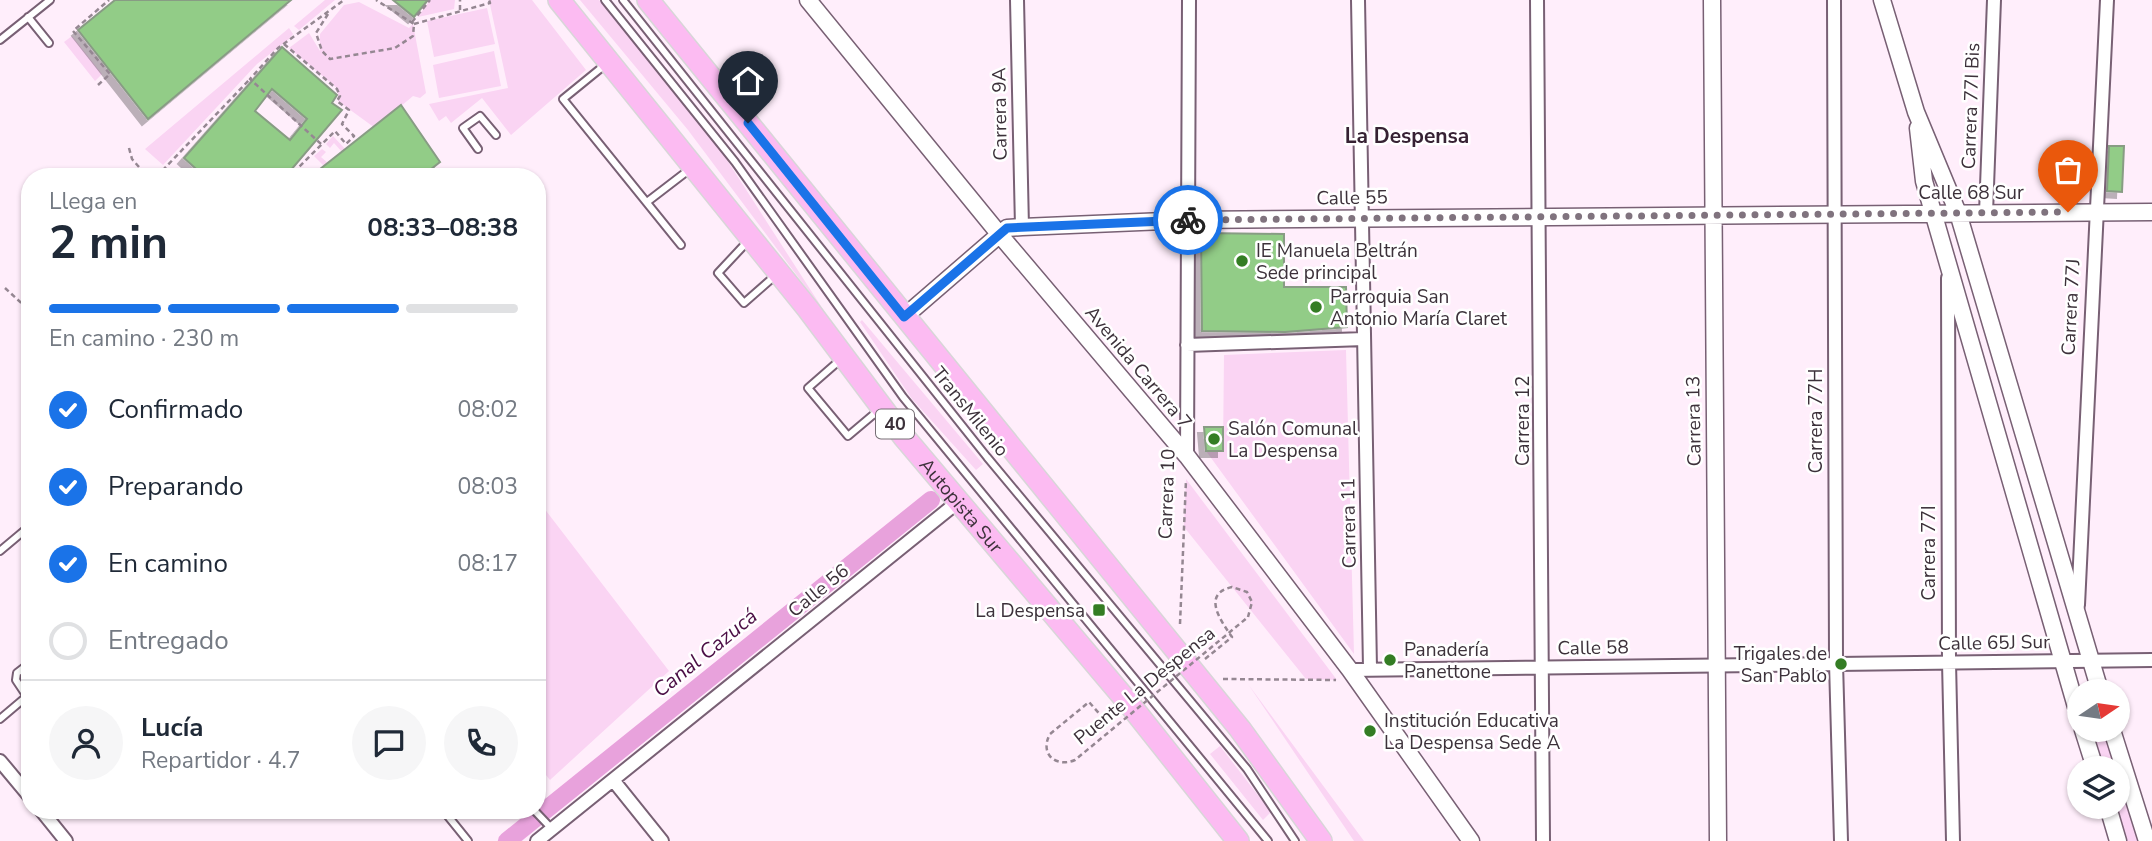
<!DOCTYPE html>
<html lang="es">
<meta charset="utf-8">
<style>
body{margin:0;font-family:"Nunito Sans",sans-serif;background:#f6f6f7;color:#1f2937;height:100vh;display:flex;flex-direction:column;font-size:26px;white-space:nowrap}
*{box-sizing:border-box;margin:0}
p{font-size:23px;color:#747a83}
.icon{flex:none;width:38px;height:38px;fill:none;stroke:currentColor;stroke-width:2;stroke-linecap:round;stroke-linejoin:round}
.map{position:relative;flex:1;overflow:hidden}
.drawer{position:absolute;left:21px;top:168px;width:525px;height:651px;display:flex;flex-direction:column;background:#fff;border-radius:28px;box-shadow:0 2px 5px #0004}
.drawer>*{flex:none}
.needle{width:46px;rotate:77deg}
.tools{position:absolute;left:2067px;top:679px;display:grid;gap:14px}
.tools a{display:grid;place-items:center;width:63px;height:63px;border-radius:50%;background:#fff;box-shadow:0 2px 5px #0004;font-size:35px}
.pin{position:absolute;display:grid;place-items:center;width:60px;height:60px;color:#fff;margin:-72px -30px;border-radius:50% 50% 50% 0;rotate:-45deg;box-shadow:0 0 7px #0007}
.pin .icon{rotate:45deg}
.courier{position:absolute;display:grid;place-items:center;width:70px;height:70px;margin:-35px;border:5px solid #1a73e8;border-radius:50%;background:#fff;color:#222;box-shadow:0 2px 9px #0007}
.overview em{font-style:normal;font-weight:700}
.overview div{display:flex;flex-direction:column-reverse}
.overview{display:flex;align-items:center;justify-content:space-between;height:119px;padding:0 28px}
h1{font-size:46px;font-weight:700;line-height:52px}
.bar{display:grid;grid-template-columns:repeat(4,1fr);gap:10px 7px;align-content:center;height:84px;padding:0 28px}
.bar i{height:9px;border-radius:5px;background:#e0e1e3}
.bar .on{background:#1a73e8}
.bar p{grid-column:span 4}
.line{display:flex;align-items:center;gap:18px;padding:0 28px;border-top:2px solid #e0e1e3}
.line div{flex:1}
.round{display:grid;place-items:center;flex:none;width:74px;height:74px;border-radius:37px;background:#f6f6f7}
ol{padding:0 28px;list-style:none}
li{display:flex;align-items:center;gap:21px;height:77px}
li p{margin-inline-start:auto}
li .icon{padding:7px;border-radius:50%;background:#1a73e8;color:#fff;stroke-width:4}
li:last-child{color:#747a83}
li i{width:38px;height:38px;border:4px solid #e0e1e3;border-radius:50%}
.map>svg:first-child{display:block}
.green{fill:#fad4f3}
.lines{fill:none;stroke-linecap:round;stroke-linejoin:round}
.canal{stroke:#e8a2dc;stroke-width:18}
.building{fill:#92cc87;stroke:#889c84;stroke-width:2;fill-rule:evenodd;filter:url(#shadow)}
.service-casing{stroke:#786074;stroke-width:10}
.minor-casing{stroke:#786074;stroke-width:16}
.tertiary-casing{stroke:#786074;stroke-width:19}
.trunk-casing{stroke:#d8d6d8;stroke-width:24}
.path{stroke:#958792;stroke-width:2.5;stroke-dasharray:5 3.5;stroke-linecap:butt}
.service{stroke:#fff;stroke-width:6}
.minor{stroke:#fff;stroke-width:12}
.tertiary{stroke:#fff;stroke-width:16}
.trunk{stroke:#fcbbf2;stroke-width:21}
.path-bridge{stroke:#958792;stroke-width:2.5;stroke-dasharray:5 3.5;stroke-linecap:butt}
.done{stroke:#80737e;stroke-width:7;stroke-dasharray:0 12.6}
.route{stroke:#1a73e8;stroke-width:9}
.poi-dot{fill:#347d24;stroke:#fff;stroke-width:2.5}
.labels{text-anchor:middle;stroke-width:5;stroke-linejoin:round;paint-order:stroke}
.shield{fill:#fff;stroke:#766f75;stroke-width:2}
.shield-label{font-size:18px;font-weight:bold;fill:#3c313a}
.street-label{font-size:19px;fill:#3c313a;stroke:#fff}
.poi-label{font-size:19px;fill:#3c313a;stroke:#fff;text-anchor:start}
.neighbourhood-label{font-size:21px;font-weight:bold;fill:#362233;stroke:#fff}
.water-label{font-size:21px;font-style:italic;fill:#4b0e45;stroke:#fff}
</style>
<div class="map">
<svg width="2152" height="841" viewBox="0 0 2152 841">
<defs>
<filter id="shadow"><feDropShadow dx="-6" dy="6" stdDeviation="0" flood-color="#0004"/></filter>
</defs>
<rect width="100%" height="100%" fill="#ffeefb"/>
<path class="green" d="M325,0h10l-36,30 -5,-4z
M430,0h25l-1,9 -36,8z
M489,0h43l54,70 -75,65 -29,-37 -31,25 -5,-7 -7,5 -10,-17 79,-16z
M580,0h19l126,157 103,160 -140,-187z
M359,2l50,26 4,-4 13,69 -6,5 -7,-2 -38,32 -37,-27v-12l-49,-41 20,-15 11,18v-17l24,-29z
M487,8l8,36 -61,13 -7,-36z
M289,28l4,6 -4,5 -32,25 -94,101 -18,-16z
M72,36l30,38 -7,7 -31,-39z
M494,51l7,35 -62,12 -6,-33z
M333,136l13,14 -19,19 -13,-13 8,-7 4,3 -5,5 8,7 13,-12 -8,-9 -4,5 -4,-4z
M862,320l121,144 -7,6 -64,-71 -52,-77z
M1346,350l8,304 -148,-203 17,-1 1,-95z
M1186,479l151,201 -31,-1 -122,-152z
M926,494l10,12 -391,316 -23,19h-25z
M537,499l132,172 -119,109 -13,-16z
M1248,684l116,157h-10z
M2091,730h15l35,111h-15l-10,-34 2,-39h-14z
M1220,746l51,66 -8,8 -53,-66z"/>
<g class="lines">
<path class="canal" d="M507,841l424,-341"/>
</g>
<path class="building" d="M115,0h176l-143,119 -70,-89z
M393,0h35l-14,17z
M282,47l55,48 -5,8 10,7 -57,67h-80l-21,-19zM272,89l35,30 -17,21 -35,-29z
M401,105l39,57 -19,15h-111z
M2109,146h15l-2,46 -15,-1z
M1201,233l83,1v53h62l1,40 -62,5 -83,-1z
M1204,427h19v24h-17z"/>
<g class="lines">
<g class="service-casing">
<path id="service" d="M605,0l130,162 168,235 365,444
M623,0l364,457 260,312 48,72
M28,17l21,26
M0,40l50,-40
M606,64l-43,35 118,146
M478,149l-15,-21 17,-12 16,19
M647,202l43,-33
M747,242l-29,31 26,30 33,-29
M840,360l-32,28 40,48 32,-27
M0,551l25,-21
M30,663l-13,10 -1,7 14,21
M0,719l26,-22
M443,810l25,31
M534,810l18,19"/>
</g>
<g class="minor-casing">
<path id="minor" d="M1017,0l5,227
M1358,0l12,668
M1537,0l6,841
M1834,0l2,663 5,178
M1986,213l8,-213
M1948,278l1,384 4,179
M1187,345l177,-6
M1187,456l2,-456
M2078,605l29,-605
M1350,670l802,-10
M0,761l30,36
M613,780l49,61
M41,810l25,31
M537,841l422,-340"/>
</g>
<g class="tertiary-casing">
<path id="tertiary" d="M808,0l192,235 187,221 163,214 121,171
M1712,0l6,841
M1882,0l34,112 42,101 142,478
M1918,128l6,53 155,536
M904,317l103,-89 15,-1 166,-7 964,-8
M2083,730l12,38
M2112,730l35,111
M2108,807l10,34"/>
</g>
<g class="trunk-casing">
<g id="trunk">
<path id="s1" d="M559,0l249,309 96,128 227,269 107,135"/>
<path d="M648,0l592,729 81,112"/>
</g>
</g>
<path class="path" d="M460,10v-10
M328,14l-12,19 6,18 8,8 65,-11 18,-12 1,-12 -38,-24
M412,22l18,-22
M414,24l76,-21 -1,-3
M284,44l53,45 3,7 -3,5 12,9 -7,14 12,12 -8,8 -11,-13 -46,46
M98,85l12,-11 -37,-43 36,-31
M321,144l-71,-65 28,-31 66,-48
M129,148l3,11 14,16 15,-3
M167,177l-5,-6 88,-92
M5,288l25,23
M1180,624l6,-144
M1205,659l27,-22c-11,-16 -31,-43 0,-50l15,5 5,10 -4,15
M1223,679l113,1
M1104,719l8,-7"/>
<use href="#service" class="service"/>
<use href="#minor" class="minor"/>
<use href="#tertiary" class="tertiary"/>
<use href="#trunk" class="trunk"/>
<path class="path-bridge" d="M1104,719l-15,-17 -39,32c-11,20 6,34 25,26l173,-143"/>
</g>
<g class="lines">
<path class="done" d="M1188,220l880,-8"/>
<path class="route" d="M748,123l156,194 103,-89 181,-8"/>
</g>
<g class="poi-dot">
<circle cx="1242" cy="261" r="7"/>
<circle cx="1316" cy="307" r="7"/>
<circle cx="1214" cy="439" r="7"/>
<rect x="1092" y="603" width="14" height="14" rx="3.5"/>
<circle cx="1390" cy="660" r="7"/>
<circle cx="1841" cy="664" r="7"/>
<circle cx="1370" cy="731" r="7"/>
</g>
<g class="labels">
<rect class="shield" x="876" y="409.5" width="38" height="29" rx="5"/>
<g class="shield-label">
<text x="895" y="430">40</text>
</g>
<g class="street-label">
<text transform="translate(1970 106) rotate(-88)" y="7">Carrera 77I Bis</text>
<text transform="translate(999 114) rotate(-91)" y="7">Carrera 9A</text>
<text x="1971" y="199">Calle 68 Sur</text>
<text transform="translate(1352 197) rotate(-1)" y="7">Calle 55</text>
<text transform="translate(2070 307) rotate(-87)" y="7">Carrera 77J</text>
<text transform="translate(1139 367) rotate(50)" y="7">Avenida Carrera 7</text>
<text transform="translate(971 411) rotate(51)" y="7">TransMilenio</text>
<text transform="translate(1522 421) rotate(-90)" y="7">Carrera 12</text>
<text transform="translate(1693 421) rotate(-91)" y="7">Carrera 13</text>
<text transform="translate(1815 421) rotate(-90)" y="7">Carrera 77H</text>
<text transform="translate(1166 494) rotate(-88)" y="7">Carrera 10</text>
<text dy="7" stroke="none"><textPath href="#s1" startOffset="646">Autopista Sur</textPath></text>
<text transform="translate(1348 523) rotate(-91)" y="7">Carrera 11</text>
<text transform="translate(1928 553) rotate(-90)" y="7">Carrera 77I</text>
<text transform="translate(818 590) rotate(-39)" y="7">Calle 56</text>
<text transform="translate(1994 642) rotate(-1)" y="7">Calle 65J Sur</text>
<text transform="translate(1593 647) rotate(-1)" y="7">Calle 58</text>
<text transform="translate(1144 685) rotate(-39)" y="7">Puente La Despensa</text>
</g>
<g class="poi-label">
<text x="1256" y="257">IE Manuela Beltrán<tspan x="1256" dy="22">Sede principal</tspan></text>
<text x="1330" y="303">Parroquia San<tspan x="1330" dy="22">Antonio María Claret</tspan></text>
<text x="1228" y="435">Salón Comunal<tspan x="1228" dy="22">La Despensa</tspan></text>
<text x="1085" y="617" text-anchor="end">La Despensa</text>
<text x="1404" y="656">Panadería<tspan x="1404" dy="22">Panettone</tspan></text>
<text x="1827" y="660" text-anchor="end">Trigales de<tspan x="1827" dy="22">San Pablo</tspan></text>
<text x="1384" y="727">Institución Educativa<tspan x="1384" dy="22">La Despensa Sede A</tspan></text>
</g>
<g class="neighbourhood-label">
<text x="1407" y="143">La Despensa</text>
</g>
<g class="water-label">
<text transform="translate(705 653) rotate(-39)" y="7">Canal Cazucá</text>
</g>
</g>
</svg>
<div class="tools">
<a><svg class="needle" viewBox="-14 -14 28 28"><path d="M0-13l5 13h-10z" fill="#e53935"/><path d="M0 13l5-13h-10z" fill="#747a83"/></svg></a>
<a><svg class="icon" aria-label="layers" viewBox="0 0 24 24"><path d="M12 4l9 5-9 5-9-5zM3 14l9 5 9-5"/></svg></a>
</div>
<div class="pin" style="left:2068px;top:212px;background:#ea580c"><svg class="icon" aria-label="bag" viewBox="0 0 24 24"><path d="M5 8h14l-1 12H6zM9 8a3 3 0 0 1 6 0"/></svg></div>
<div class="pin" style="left:748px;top:123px;background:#1f2937"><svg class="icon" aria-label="home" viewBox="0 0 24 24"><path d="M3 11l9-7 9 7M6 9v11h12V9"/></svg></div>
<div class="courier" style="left:1188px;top:220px"><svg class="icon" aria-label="bike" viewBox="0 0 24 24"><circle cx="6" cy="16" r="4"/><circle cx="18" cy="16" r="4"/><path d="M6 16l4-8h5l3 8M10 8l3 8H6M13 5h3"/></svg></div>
<section class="drawer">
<div class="overview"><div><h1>2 min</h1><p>Llega en</p></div><em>08:33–08:38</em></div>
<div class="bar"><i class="on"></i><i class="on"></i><i class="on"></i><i></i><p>En camino · 230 m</p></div>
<ol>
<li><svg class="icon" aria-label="check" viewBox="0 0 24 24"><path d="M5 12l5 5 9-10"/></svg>Confirmado<p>08:02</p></li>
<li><svg class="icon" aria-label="check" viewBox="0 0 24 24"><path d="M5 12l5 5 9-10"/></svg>Preparando<p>08:03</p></li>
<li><svg class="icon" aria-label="check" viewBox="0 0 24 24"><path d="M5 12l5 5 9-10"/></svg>En camino<p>08:17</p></li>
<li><i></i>Entregado</li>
</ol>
<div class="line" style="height:126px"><a class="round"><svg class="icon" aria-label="person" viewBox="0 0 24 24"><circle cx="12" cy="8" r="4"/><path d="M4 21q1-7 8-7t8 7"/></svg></a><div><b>Lucía</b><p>Repartidor · 4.7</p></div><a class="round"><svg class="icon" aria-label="chat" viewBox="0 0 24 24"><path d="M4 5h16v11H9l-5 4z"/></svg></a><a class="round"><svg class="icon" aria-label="phone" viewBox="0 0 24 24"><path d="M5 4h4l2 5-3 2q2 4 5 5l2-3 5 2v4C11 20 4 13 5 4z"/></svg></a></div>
</section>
</div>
